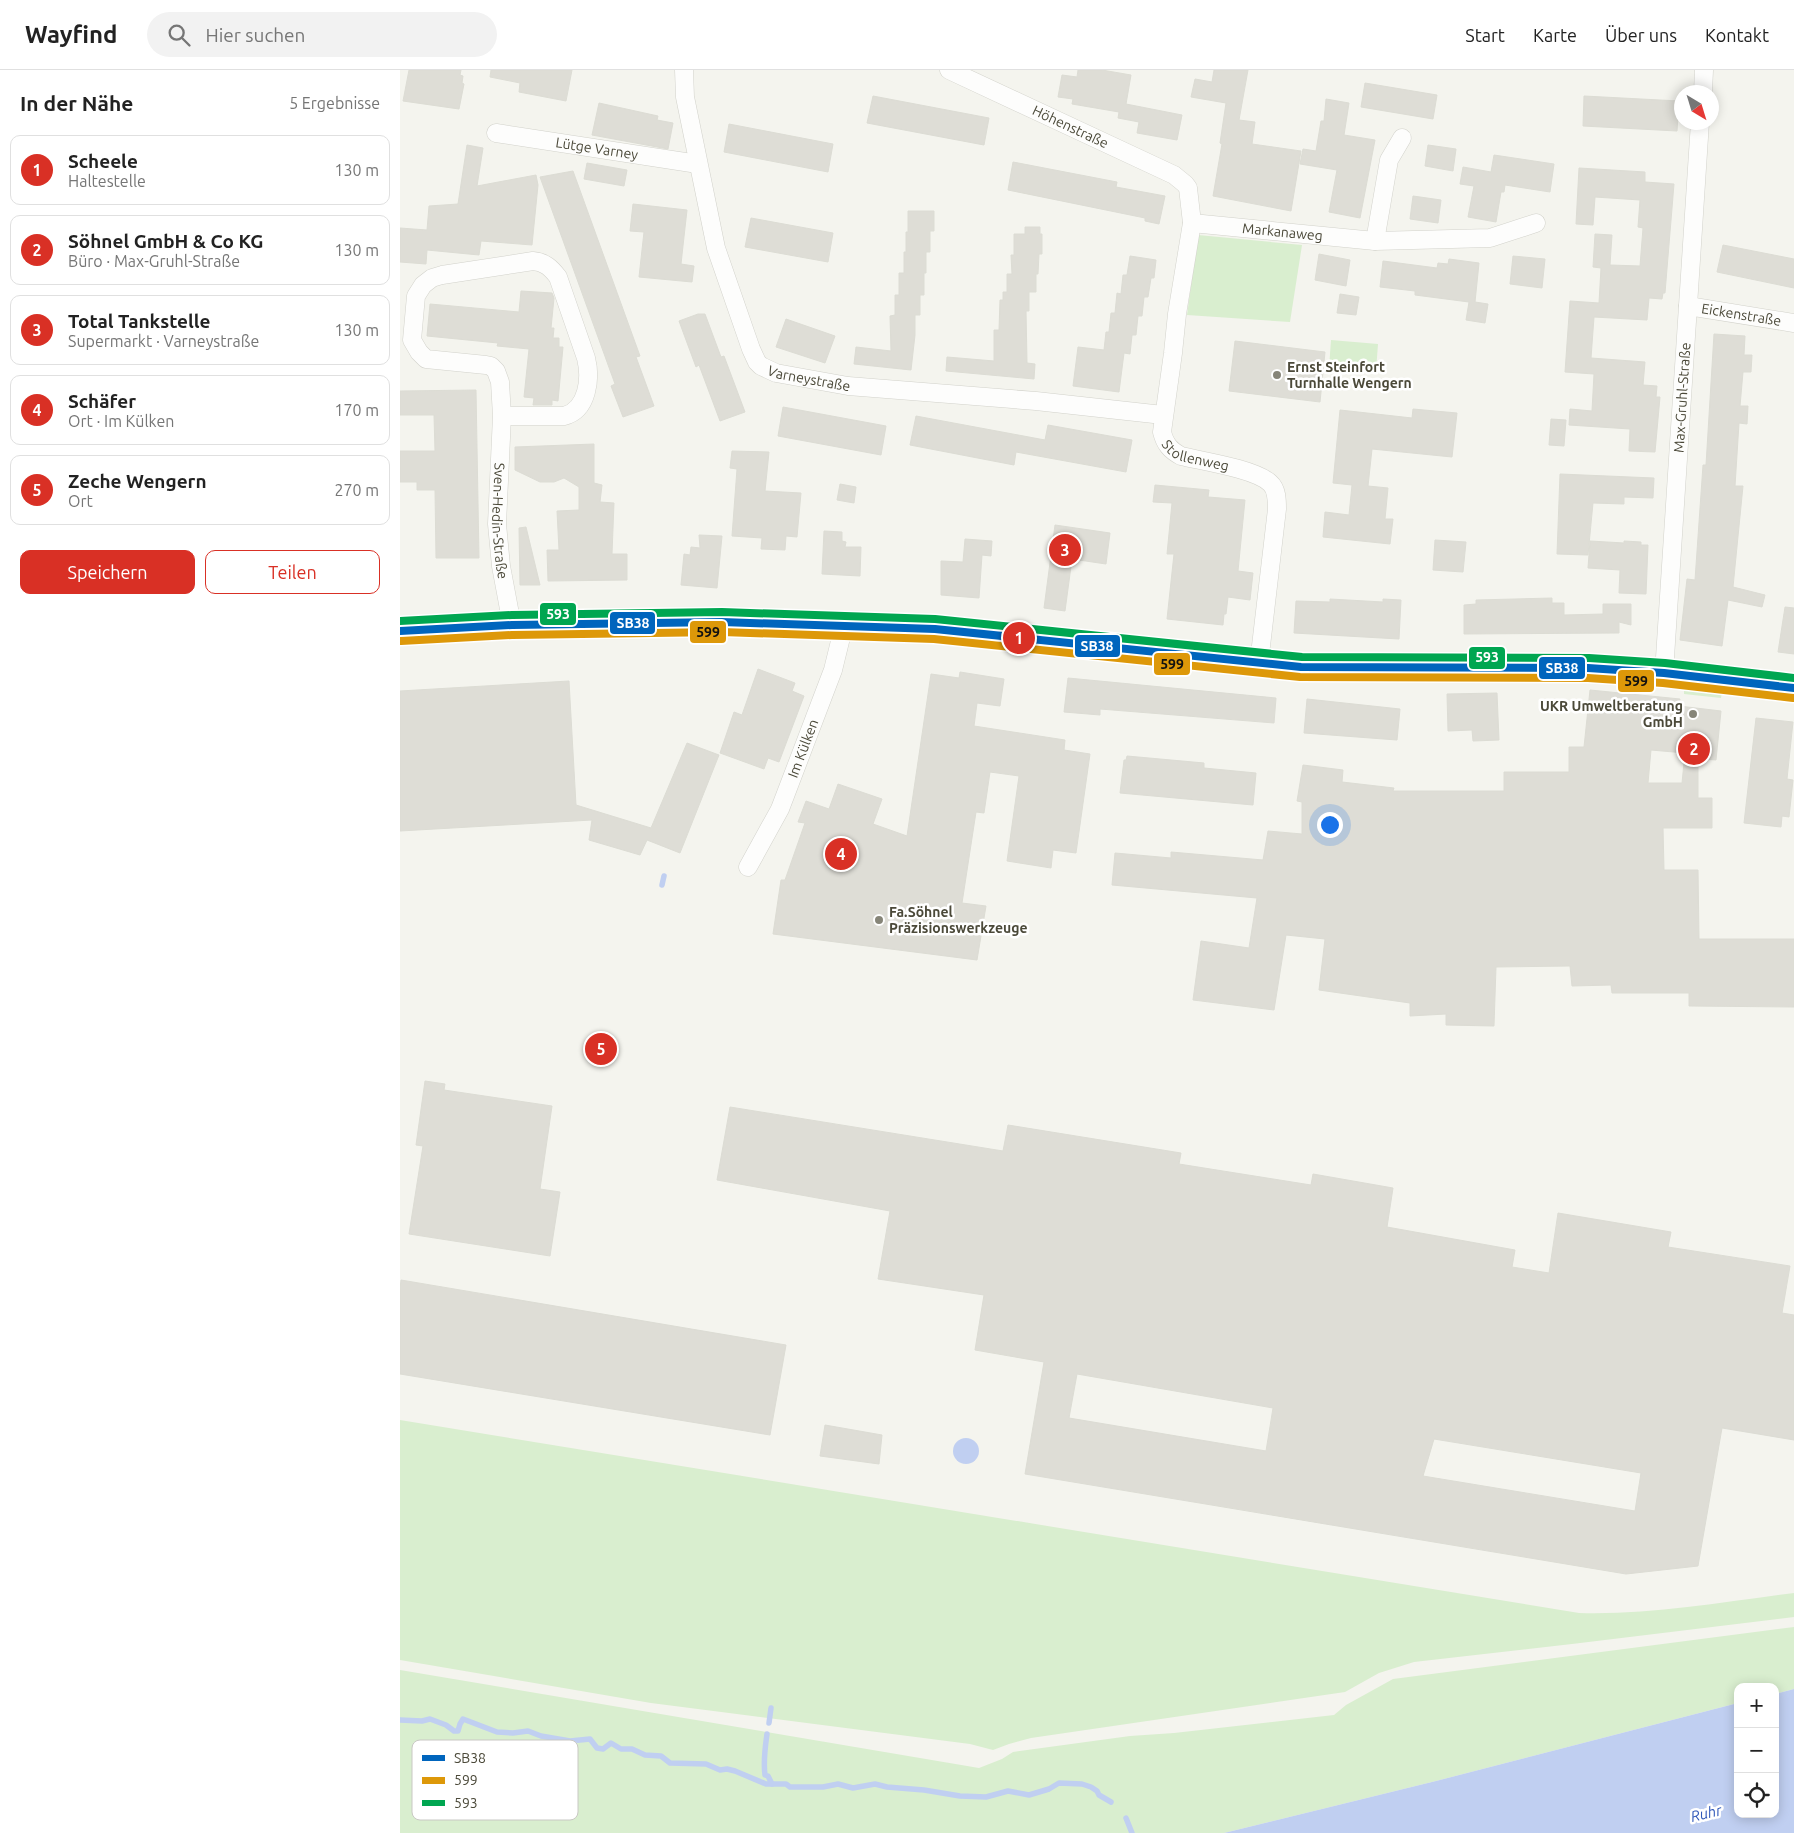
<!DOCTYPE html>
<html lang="de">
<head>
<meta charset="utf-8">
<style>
  body { margin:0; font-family:Ubuntu,sans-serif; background:#f2f2f2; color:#222 }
  .controls { position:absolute; right:15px; bottom:15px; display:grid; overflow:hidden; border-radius:10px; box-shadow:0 2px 12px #0003 }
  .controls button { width:45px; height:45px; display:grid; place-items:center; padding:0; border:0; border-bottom:1px solid #e0e0e0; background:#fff; color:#222; font:25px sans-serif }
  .compass { position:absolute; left:1274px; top:15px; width:45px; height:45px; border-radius:50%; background:#fff; box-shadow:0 2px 12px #0003; rotate:142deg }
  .you { position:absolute; left:929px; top:754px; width:18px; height:18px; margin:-12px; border:4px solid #fff; border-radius:50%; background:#1a73e8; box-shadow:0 0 0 8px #1a73e833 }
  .badge { display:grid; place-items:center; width:32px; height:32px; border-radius:50%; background:#d93025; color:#fff; font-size:16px; font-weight:700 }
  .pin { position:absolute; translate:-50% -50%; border:2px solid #fff; box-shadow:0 1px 5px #0006 }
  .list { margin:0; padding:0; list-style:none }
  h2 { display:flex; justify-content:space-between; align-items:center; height:65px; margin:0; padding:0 20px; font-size:21px }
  h2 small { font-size:16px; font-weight:400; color:#767676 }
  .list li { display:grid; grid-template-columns:32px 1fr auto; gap:15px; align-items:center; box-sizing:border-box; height:70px; margin:0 10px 10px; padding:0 10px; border:1px solid #e0e0e0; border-radius:10px }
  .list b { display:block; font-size:19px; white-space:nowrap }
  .list p { margin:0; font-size:16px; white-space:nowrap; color:#767676 }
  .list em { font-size:16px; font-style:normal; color:#767676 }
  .actions { display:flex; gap:10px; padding:15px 20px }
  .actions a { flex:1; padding:11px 0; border:1px solid #d93025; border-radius:10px; text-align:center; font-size:18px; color:#d93025 }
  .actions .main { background:#d93025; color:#fff }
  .icon { flex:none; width:28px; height:28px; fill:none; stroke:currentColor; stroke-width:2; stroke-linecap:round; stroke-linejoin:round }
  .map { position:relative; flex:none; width:1394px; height:1763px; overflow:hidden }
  header { display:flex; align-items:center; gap:30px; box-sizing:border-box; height:70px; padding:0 25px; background:#fff; border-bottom:1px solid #e0e0e0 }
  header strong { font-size:24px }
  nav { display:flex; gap:28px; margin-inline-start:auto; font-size:18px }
  .search { width:350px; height:45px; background:#f2f2f2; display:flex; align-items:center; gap:12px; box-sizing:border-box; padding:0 18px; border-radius:28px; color:#767676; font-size:19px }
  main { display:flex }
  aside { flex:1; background:#fff }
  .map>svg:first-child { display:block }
  .green { fill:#d9eecf }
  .water { fill:#c0cff1 }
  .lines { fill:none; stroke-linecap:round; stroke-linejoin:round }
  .stream { stroke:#c0cff1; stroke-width:5.5 }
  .building { fill:#deddd6; stroke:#dcdcd4; fill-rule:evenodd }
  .minor-casing { stroke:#d2d2cb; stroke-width:19 }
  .secondary-casing { stroke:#d4d4c7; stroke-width:27 }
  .minor { stroke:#fdfdfc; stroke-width:18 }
  .secondary { stroke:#f7f7f1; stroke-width:25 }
  .bus-1-casing { stroke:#fff; stroke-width:11 }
  .bus-2-casing { stroke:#fff; stroke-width:11 }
  .bus-3-casing { stroke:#fff; stroke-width:11 }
  .bus-1 { stroke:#0065bd; stroke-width:8 }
  .bus-2 { stroke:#dd9809; stroke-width:8 }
  .bus-3 { stroke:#00a651; stroke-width:8 }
  .poi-dot { fill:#868578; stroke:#fff; stroke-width:2 }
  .labels { text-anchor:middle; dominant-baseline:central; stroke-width:5; stroke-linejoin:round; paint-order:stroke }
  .street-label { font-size:14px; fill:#4b4939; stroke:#fff }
  .poi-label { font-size:14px; font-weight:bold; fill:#4b4939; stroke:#fff; text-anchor:start }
  .water-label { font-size:15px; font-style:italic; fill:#3058b9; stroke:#fff }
  .key { fill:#fff; stroke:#c9c8c4; stroke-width:1 }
  .key-label { font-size:14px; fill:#4b4939 }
  .line-badge { stroke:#fff; stroke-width:2 }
  .badge-label { font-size:14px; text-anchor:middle; font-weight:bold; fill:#fff }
  .pale-badge-label { font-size:14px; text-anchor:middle; font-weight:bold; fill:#111 }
</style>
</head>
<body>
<header>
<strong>Wayfind</strong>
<div class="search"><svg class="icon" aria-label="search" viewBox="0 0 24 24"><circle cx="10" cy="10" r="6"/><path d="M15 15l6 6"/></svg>Hier suchen</div>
<nav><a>Start</a><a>Karte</a><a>Über uns</a><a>Kontakt</a></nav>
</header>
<main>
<aside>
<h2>In der Nähe<small>5 Ergebnisse</small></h2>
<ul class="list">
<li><span class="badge">1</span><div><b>Scheele</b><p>Haltestelle</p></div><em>130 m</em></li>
<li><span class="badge">2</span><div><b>Söhnel GmbH &amp; Co KG</b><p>Büro · Max-Gruhl-Straße</p></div><em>130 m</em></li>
<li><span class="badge">3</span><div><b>Total Tankstelle</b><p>Supermarkt · Varneystraße</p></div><em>130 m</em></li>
<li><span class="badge">4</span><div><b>Schäfer</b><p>Ort · Im Külken</p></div><em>170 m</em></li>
<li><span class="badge">5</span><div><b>Zeche Wengern</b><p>Ort</p></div><em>270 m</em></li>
</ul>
<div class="actions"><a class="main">Speichern</a><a>Teilen</a></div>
</aside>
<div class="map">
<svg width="1394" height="1763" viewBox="0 0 1394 1763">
  <rect width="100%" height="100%" fill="#f4f4ee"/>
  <g class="green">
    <polygon points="798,165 902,175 890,252 787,245"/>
    <polygon points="931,270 978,274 976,301 929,298"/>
    <polygon points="1284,618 1322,622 1321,628 1284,624"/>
    <path d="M0,1350l1179,193c72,2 144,-11 215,-20v24l-222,27 -158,18 -35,11 -34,19 -314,46 -22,6 -16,6 -23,-6 -319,-41 -251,-43z"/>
    <polygon points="1394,1557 1394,1619 1375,1624 1375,1617 1338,1617 1338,1633 1036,1711 824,1763 0,1763 0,1600 579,1698 602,1689 613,1682 730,1666 774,1663 934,1645 946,1635 993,1609"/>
  </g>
  <g class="water">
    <circle cx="566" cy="1381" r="13"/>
    <polygon points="1394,1619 1394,1763 824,1763 1036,1711 1338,1633 1338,1744 1375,1744 1375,1624"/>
  </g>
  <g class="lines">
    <g class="stream">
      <polyline points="262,815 264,806"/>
      <polyline points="0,1650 22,1651 30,1649 46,1655 54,1661 58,1661 60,1654 63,1649 97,1662 113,1663 128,1661 141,1666 170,1671 190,1669 197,1678 203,1679 211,1673 221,1679 232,1679 245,1685 261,1686 270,1693 306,1694 320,1700 327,1699 335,1701 366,1714 386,1714 390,1717 423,1717 438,1714 453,1718 475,1714 487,1717 524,1720 560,1726 586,1727 608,1721 629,1725 649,1719 659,1713 682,1714 691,1717 697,1721 699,1725 711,1732"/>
      <polyline points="369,1653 371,1638"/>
      <path d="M367,1664c-2,14 -4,27 -2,41l3,1 4,8"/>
      <polyline points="726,1748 732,1763"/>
    </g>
  </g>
  <g class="building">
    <polygon points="9,0 61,0 60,5 63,6 62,13 64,14 59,39 3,31"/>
    <polygon points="91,0 172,0 166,31 119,22 120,13 90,7"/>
    <polygon points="678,0 702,0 731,5 726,34 782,45 777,70 737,63 739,52 718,48 719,42 672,34 673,29 658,27 662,5 677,7"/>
    <polygon points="814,0 848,0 839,50 855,52 852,74 901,81 891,141 813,126 822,74 820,73 826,33 791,27 795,9 812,12"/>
    <polygon points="965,13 1037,25 1033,49 961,37"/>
    <polygon points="473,26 589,48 584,75 467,53"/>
    <polygon points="1184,26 1279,31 1277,61 1183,56"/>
    <polygon points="926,29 949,33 944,65 975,70 960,148 929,142 937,100 900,94 903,79 916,81 921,51 924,51"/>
    <polygon points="199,33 258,46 257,50 273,53 268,79 192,65"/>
    <polygon points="329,54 433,74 428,102 324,82"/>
    <polygon points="67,75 83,78 77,116 136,105 138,115 132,175 81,171 79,185 27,180 26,194 0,192 0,158 27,160 29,136 58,134"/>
    <polygon points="1028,75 1056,79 1053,101 1025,96"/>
    <polygon points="1094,85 1154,94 1150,122 1105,115 1104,122 1101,122 1096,152 1068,147 1074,116 1060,114 1063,97 1091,102"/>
    <polygon points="613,92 717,112 716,117 765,126 759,154 745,151 745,148 608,120"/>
    <polygon points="187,93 227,100 224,116 184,109"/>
    <polygon points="1179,98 1245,102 1245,112 1274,114 1265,223 1263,223 1262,229 1249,228 1247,250 1194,247 1191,288 1245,292 1243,315 1257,316 1256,327 1260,327 1255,382 1229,381 1230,359 1169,355 1170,339 1192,341 1194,304 1165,302 1170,231 1199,233 1201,198 1193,197 1195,164 1212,165 1210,195 1240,196 1243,158 1238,157 1240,130 1195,127 1193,155 1176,154"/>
    <polygon points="173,101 240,286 236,287 254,336 223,347 211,316 215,314 140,107"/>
    <polygon points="1013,126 1041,130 1038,153 1010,149"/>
    <polygon points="233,134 287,140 281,194 294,196 292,212 239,207 244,162 230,161"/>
    <polygon points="508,141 534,141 534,161 530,161 530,182 526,182 526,203 524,203 524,225 520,225 520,245 515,245 515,265 511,300 454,294 456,277 491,281 490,246 495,245 495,225 499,225 499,203 504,203 504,182 506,182 506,162 508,162"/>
    <polygon points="351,148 433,163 428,192 345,177"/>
    <polygon points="625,157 640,157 640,164 642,164 642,184 639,184 638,204 636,204 636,222 629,222 629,241 626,241 627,293 635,294 634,309 546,301 547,287 594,291 594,260 599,260 600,230 603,230 603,222 607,222 607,204 612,204 611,185 614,185 614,164 625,164"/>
    <polygon points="1323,175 1394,189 1394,218 1317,202"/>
    <polygon points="919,184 950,190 946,216 915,210"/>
    <polygon points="730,186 756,190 754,208 751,208 748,227 744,227 742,246 738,246 736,265 732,265 730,284 724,283 719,322 673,316 678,277 704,280 706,262 709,262 711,243 715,243 717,223 721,224 723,205 727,205"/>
    <polygon points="1113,186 1145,189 1142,218 1110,214"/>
    <polygon points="1049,189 1079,193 1075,232 1088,234 1085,253 1066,250 1069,232 1015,225 1015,221 980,217 983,191 1037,198 1038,193 1048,194"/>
    <polygon points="121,221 152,223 154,228 151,258 154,258 153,268 159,268 159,277 163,277 158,331 152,330 152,335 133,335 134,328 124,327 129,279 97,276 98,273 27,266 30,234 119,242"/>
    <polygon points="940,224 959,227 956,245 937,243"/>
    <polygon points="298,244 305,244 321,287 324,286 345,342 320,351 299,295 296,297 279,251"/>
    <polygon points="386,249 435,266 425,293 376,277"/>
    <polygon points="1314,264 1345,266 1344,285 1352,285 1351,302 1343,302 1340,336 1348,336 1347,354 1339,353 1335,416 1343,416 1333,517 1365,525 1362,537 1328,530 1322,576 1280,570 1287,509 1295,510 1303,395 1306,395"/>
    <polygon points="835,271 925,282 920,332 829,321"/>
    <polygon points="76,320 79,488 36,488 35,420 17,420 17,412 0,412 0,381 35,381 34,345 0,345 0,321"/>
    <polygon points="383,337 486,356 481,385 378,366"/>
    <polygon points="1013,339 1057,343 1052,387 972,379 968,416 988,418 985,449 993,449 990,474 923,467 925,442 949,445 952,415 933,413 940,340 1012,348"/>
    <polygon points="516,346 645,370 648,355 732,370 726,402 616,382 614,395 510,375"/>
    <polygon points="1151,349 1166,350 1164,376 1149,375"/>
    <polygon points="194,374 194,413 202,415 200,432 214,433 212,484 227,484 227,510 148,511 147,480 159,480 157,441 179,440 179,417 164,408 154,412 140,412 115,400 115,377"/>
    <polygon points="332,381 369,382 365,421 401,423 397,467 386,466 385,480 361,479 362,468 332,466 337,399 330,398"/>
    <polygon points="1160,404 1254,408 1253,428 1224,427 1224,434 1193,433 1188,485 1157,484"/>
    <polygon points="440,414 456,417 454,433 437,430"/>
    <polygon points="755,415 809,420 808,427 845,430 838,501 853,503 850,530 828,527 826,544 824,544 823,555 767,549 774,484 767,484 772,433 753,432"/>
    <polygon points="655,455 710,463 706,494 672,489 665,541 644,538"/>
    <polygon points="126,457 140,515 120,515 119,458"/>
    <polygon points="424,461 442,462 442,471 446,472 445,477 461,477 460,506 422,504"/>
    <polygon points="299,465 322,466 317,518 281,515 284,484 290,485 291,477 300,478"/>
    <polygon points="565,469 592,471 591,486 582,485 579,528 541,525 541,491 563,492"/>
    <polygon points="1035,470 1066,472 1063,502 1033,500"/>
    <polygon points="1190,471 1224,473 1224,471 1241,472 1241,475 1248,475 1246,524 1219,523 1220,500 1188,498"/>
    <polygon points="1152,528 1152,533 1164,533 1164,545 1203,544 1203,534 1231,534 1231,555 1219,552 1219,563 1064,564 1064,535 1076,534 1076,530"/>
    <polygon points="930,529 983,532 983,529 1001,530 999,569 894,563 896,531 930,532"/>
    <polygon points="1385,537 1394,538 1394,584 1378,582"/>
    <polygon points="358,599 395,613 392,621 404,626 379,692 368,688 364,699 320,683 334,642 342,645"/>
    <polygon points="560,602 604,609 600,636 577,633 574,656 665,670 664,680 690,684 676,783 653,780 651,798 607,791 619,706 590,702 584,743 576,742 562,833 586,836 577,890 373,864 381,810 385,810 405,753 398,752 406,731 429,739 438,714 482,729 473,754 507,766 531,604 559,608"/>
    <polygon points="668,608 876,628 874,653 700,639 700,645 664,642"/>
    <polygon points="169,611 176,735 251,758 287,673 319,685 280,783 247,770 240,785 189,770 192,750 0,761 0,621"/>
    <path d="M1190,620l90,9 -1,7 42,5 -5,49 -14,-1 -1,6 -3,-1v34h14v30h-49l1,42h34l1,69h95v68l-105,-1v-13h-77l-1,-8 -39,1 -2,-20 -74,1 -2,59 -48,-1v-11l-36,2v-13l-91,-13 6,-51 -39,-4 -12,75 -81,-10 8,-59 48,7 8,-50 -145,-13 3,-32 56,5v-6l92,8 5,-29 34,3v-32l-5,-1 6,-36 40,5 -1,12 52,6 -1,3h111v-19h65v-25h15zM1251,680l34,3 -3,30h-34z"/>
    <polygon points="1097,623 1099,670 1073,671 1072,660 1048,661 1047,624"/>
    <polygon points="907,629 1000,639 997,670 904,663"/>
    <polygon points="1356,648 1393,652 1387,709 1393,710 1389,747 1382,746 1381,757 1344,753"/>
    <polygon points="727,686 804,693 804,698 856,703 853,735 720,723 724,690 726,690"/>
    <polygon points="25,1011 45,1014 44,1020 152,1036 140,1119 160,1122 150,1186 9,1164 23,1076 16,1075"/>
    <path d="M330,1037l273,44 5,-26 173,28 -2,11 132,21 2,-11 80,14 -6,39 128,23 -3,17 37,6 9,-60 113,19 -3,15 122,19 -8,47 12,2v125l-72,-12 -24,138 -72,8 -601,-100 19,-112 -69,-12 9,-55 -106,-16 12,-68 -173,-31zM677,1304l196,34 -7,43 -197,-33zM1034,1369l207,34 -6,38 -212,-35z"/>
    <polygon points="1,1210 386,1275 370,1365 0,1304 0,1219"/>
    <polygon points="425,1355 482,1365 479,1394 420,1386"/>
  </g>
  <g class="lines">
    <defs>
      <g id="minor">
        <path id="s1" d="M284,0l1,27 31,151 35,101 6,13 4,4 15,7 72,13 188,15 127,14"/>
        <path id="s2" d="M549,0l225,105 11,9 3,4 4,35 -15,91 -4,39 -11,79c3,12 8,18 19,24 21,5 74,13 89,27 7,6 7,17 7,26l-18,154"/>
        <polyline points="1303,22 1304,0"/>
        <path id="s3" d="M96,63l202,31"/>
        <path id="s4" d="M792,153l183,18 115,-3 46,-15"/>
        <polyline points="975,171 989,90 1002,68"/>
        <path id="s5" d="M1288,236l106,17"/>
        <path id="s6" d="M102,346h62c24,-6 27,-38 22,-58l-28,-81c-7,-9 -13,-15 -25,-16l-91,14 -10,3 -9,7 -7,11 -4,44 7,12 7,7 60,6 5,1 5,5 4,11 2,34 -5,108 4,42 11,59"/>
        <path id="s7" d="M1264,603l36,-551"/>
        <path id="s8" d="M348,797l32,-58 53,-139 11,-45"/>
      </g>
      <polyline id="secondary" points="0,561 112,555 322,552 535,559 901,597 943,598 1188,598 1264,603 1394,618"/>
    </defs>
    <use href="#minor" class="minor-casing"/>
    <use href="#secondary" class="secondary-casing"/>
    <use href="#minor" class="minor"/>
    <use href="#secondary" class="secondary"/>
    <defs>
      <polyline id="bus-1" points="0,561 112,555 322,552 535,559 901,597 1188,598 1264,603 1394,618"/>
      <polyline id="bus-2" points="1,571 112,565 322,562 534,569 900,607 1188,608 1263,613 1393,628"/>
      <polyline id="bus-3" points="0,551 112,545 322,542 535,549 902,587 1189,588 1265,593 1394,608"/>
    </defs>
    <use href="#bus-1" class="bus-1-casing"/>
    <use href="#bus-2" class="bus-2-casing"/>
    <use href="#bus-3" class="bus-3-casing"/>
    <use href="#bus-1" class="bus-1"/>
    <use href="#bus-2" class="bus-2"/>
    <use href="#bus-3" class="bus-3"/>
  </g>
  <g class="poi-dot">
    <circle cx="877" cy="305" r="5"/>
    <circle cx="1293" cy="644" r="5"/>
    <circle cx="479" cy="850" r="5"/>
  </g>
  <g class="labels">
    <g class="street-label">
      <text stroke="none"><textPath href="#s2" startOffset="134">Höhenstraße</textPath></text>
      <text stroke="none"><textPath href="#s3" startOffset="102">Lütge Varney</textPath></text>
      <text stroke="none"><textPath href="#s4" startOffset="91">Markanaweg</textPath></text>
      <text stroke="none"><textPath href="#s5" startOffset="54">Eickenstraße</textPath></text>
      <text stroke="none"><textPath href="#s1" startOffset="358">Varneystraße</textPath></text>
      <text stroke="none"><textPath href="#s7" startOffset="276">Max-Gruhl-Straße</textPath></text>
      <text stroke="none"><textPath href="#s2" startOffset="559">Stollenweg</textPath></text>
      <text stroke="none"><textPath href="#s6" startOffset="665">Sven-Hedin-Straße</textPath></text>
      <text stroke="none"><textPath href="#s8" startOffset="131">Im Külken</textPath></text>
    </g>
    <g class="poi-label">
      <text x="887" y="297">Ernst Steinfort<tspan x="887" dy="16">Turnhalle Wengern</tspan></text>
      <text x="1283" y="636" text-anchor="end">UKR Umweltberatung<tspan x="1283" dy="16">GmbH</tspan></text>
      <text x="489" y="842">Fa.Söhnel<tspan x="489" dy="16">Präzisionswerkzeuge</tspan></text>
    </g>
    <g class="water-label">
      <text transform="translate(1306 1743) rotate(-13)">Ruhr</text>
    </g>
  </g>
  <rect x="12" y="1670" width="166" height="80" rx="8" class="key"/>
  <rect x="22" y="1685" width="23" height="6" fill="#0065bd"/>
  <rect x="22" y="1707" width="23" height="7" fill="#dd9809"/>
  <rect x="22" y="1730" width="23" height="6" fill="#00a651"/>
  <g class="key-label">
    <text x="54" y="1693">SB38</text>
    <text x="54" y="1715">599</text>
    <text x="54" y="1738">593</text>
  </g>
  <g class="line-badge">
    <rect x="139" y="532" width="38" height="24" rx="5" fill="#00a651"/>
    <rect x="209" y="541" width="47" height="24" rx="5" fill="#0065bd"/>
    <rect x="289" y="550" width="38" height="24" rx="5" fill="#dd9809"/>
    <rect x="674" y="564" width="47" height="24" rx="5" fill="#0065bd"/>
    <rect x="1068" y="576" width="38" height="24" rx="5" fill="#00a651"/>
    <rect x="753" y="582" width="38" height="24" rx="5" fill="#dd9809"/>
    <rect x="1138" y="586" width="48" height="24" rx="5" fill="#0065bd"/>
    <rect x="1217" y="599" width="38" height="24" rx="5" fill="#dd9809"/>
  </g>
  <g class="badge-label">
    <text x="158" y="549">593</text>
    <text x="233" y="558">SB38</text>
    <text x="697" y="581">SB38</text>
    <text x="1087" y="592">593</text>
    <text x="1162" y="603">SB38</text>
  </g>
  <g class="pale-badge-label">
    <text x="308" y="567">599</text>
    <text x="772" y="599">599</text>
    <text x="1236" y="616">599</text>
  </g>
</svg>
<div class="controls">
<button>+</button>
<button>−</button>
<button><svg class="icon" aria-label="locate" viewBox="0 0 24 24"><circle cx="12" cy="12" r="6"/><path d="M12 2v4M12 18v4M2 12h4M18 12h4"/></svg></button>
</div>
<svg class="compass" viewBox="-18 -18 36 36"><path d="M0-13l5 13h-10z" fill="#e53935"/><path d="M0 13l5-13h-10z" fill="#767676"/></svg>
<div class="you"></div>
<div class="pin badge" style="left:619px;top:568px">1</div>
<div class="pin badge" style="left:1294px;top:679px">2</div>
<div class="pin badge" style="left:665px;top:480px">3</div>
<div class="pin badge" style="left:441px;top:784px">4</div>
<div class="pin badge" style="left:201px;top:979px">5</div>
</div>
</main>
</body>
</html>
